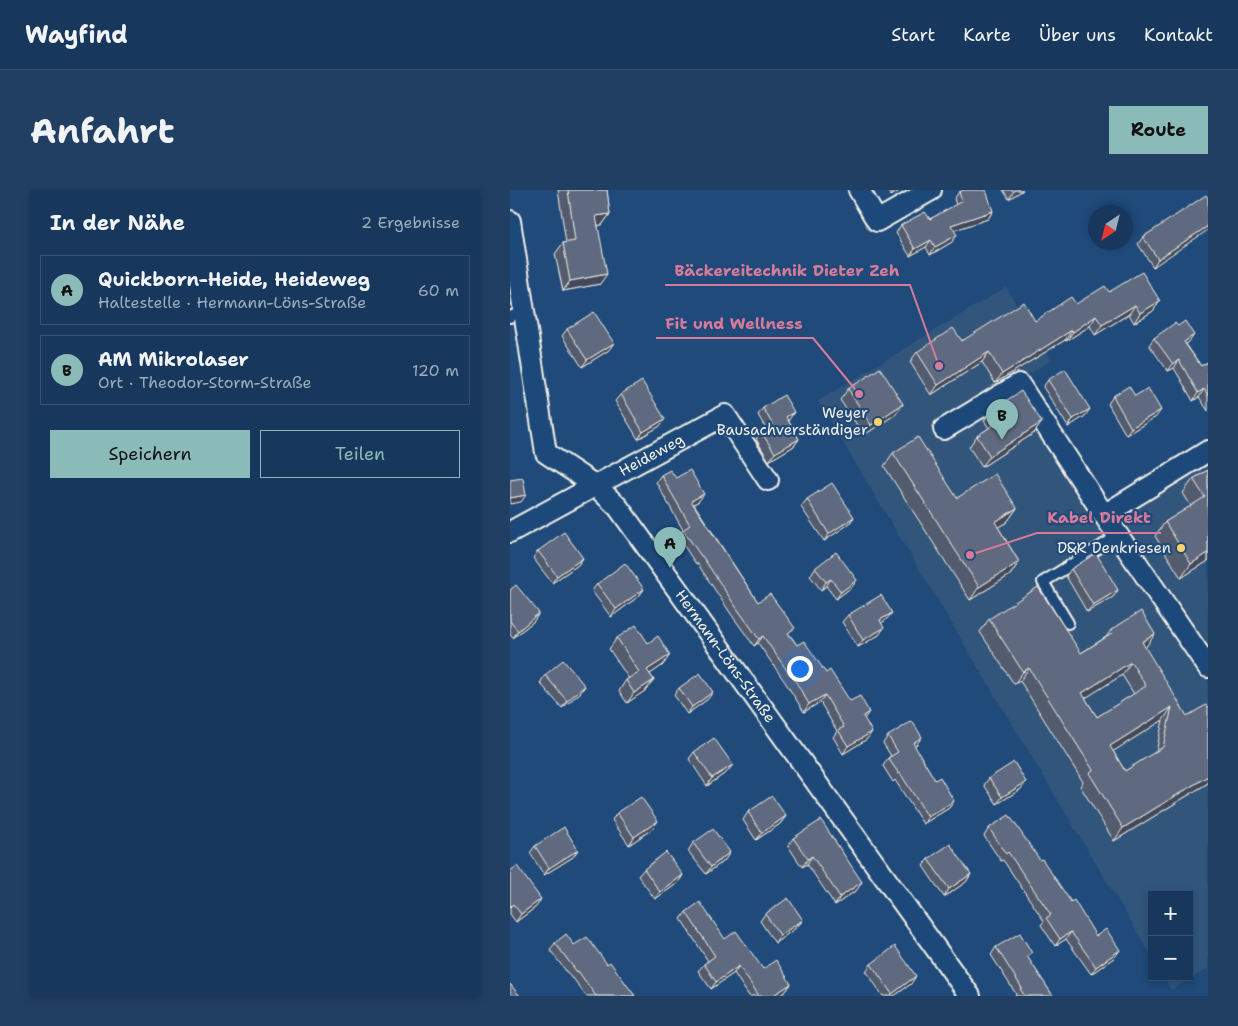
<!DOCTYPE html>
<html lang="de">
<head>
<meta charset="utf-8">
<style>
  body { margin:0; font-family:"Shantell Sans",sans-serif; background:#203f62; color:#f1f3f6 }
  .controls { position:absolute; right:15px; bottom:15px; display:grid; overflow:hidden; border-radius:0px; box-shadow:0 2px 8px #0003 }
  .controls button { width:45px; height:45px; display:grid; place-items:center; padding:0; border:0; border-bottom:1px solid #365272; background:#17385c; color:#f1f3f6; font:25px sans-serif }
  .compass { position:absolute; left:578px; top:15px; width:45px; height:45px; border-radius:50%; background:#17385c; box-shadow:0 2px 8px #0003; rotate:215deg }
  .you { position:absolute; left:289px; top:478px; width:18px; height:18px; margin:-12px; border:4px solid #fff; border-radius:50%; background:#1a73e8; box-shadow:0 0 0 8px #1a73e833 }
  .badge { display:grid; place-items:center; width:32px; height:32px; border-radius:50%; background:#8bbbb9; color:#111; font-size:16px; font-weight:700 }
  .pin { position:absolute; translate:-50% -41px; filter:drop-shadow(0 1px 2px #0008) }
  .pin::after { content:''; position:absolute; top:26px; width:18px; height:15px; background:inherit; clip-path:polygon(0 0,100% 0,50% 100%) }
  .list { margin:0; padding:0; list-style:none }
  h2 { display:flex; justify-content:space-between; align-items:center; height:65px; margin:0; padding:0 20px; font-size:21px }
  h2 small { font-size:16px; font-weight:400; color:#9eacbb }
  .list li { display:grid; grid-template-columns:32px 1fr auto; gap:15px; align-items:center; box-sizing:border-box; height:70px; margin:0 10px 10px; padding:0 10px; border:1px solid #365272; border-radius:0px }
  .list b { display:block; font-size:19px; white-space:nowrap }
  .list p { margin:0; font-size:16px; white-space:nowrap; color:#9eacbb }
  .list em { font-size:16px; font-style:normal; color:#9eacbb }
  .actions { display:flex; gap:10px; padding:15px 20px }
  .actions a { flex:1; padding:11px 0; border:1px solid #8bbbb9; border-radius:0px; text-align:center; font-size:18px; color:#8bbbb9 }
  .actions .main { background:#8bbbb9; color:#111 }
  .map { position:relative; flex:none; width:698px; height:806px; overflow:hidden; border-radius:0px }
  header { display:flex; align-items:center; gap:30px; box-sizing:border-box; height:70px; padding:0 25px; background:#17385c; border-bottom:1px solid #365272 }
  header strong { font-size:24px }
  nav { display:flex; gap:28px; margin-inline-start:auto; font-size:18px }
  .intro { display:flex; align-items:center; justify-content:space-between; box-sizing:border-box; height:120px; padding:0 30px }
  h1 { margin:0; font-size:35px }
  .button { padding:12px 22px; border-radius:0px; background:#8bbbb9; color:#111; font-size:18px; font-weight:700 }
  main { display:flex; gap:30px; padding:0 30px }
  aside { flex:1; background:#17385c; border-radius:0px; box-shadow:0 2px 8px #0003 }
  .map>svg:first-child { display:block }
  .built { fill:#32547c }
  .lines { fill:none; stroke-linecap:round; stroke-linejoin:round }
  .lane-casing { stroke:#f4f1e8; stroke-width:14 }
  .street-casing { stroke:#f4f1e8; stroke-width:24 }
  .lane { stroke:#1f4a7a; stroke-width:10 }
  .street { stroke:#1f4a7a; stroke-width:20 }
  .wall { fill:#525b6e; stroke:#f4f1e8; fill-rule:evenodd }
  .shaded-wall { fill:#424a5a; stroke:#f4f1e8 }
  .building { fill:#5f6a80; stroke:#f4f1e8; fill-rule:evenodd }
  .poi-dot { fill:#ffd166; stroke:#1f4a7a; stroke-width:2 }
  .labels { text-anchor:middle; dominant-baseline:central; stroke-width:4.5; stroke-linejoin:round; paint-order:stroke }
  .poi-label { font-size:15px; fill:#f4f1e8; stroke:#1f4a7a; text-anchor:end }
  .street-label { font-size:15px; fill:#f4f1e8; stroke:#1f4a7a }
  .leader { fill:none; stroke:#d87a9a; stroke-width:2 }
  .callout-dot { fill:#d87a9a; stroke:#1f4a7a; stroke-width:2 }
  .callout-label { font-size:16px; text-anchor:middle; font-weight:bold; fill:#d87a9a; stroke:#1f4a7a; stroke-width:4.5; stroke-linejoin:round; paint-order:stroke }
</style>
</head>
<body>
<header>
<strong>Wayfind</strong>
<nav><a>Start</a><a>Karte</a><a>Über uns</a><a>Kontakt</a></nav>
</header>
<div class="intro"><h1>Anfahrt</h1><a class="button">Route</a></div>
<main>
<aside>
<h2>In der Nähe<small>2 Ergebnisse</small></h2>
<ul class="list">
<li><span class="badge">A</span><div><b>Quickborn-Heide, Heideweg</b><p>Haltestelle · Hermann-Löns-Straße</p></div><em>60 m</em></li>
<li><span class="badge">B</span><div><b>AM Mikrolaser</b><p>Ort · Theodor-Storm-Straße</p></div><em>120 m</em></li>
</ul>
<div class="actions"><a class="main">Speichern</a><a>Teilen</a></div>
</aside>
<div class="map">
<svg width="698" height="806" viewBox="0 0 698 806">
  <rect width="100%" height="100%" fill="#1f4a7a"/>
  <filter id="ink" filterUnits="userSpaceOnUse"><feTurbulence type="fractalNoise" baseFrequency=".02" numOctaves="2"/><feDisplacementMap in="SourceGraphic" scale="10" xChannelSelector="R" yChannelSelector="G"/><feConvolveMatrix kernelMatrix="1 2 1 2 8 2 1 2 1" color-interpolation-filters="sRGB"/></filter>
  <g filter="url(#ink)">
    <polygon class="built" points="496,97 541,170 512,189 601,330 698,271 698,779 661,800 654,787 679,787 679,705 642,705 642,767 308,211"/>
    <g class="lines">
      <defs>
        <g id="lane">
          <polyline points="0,127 14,121"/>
          <polyline points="558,433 533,392 608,346"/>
        </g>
        <g id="street">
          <polyline points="349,0 367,31 421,0"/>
          <path id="s1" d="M0,31l36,232 50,33 22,21 352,489"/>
          <polyline points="434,239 509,194 594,325 698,477"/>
          <polyline points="594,325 698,261"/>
          <path id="s2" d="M0,342l215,-117 43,65"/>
        </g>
      </defs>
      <use href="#lane" class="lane-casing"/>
      <use href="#street" class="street-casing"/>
      <use href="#lane" class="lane"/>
      <use href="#street" class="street"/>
    </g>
    <g class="wall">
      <polygon points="48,0 97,0 100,24 92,35 88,35 90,94 53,101 45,64 53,53 56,53"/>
      <polygon points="377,0 391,0 381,6"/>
      <polygon points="493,0 513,0 499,9"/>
      <polygon points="449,2 483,21 478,29 444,40 442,52 420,65 416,57 400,66 386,43 391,35 420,29 446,15 444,9"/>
      <polygon points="698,8 643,77 628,54 633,47"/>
      <polygon points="599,102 650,111 643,121 624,133 619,124 585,145 580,136 556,151 555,150 485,193 472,172 421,205 400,172 407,162 525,131"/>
      <polygon points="57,139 99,160 72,177 52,146"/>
      <polygon points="644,148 679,152 676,154 691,176 698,172 698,221 689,207 683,211 664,178 658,181 639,155"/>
      <polygon points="538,190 575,226 558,237 533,197"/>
      <polygon points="338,199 393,214 386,224 354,245 330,210"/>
      <polygon points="111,204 150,236 128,249 105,211"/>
      <polygon points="603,206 646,227 616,245 598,214"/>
      <polygon points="253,218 279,230 278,230 289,249 284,256 259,271 246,249 251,242 256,239 248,225"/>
      <polygon points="482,220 532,232 524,243 472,277 459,257 467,246 479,238 474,231"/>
      <polygon points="383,263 447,308 507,318 497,332 488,337 509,372 500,385 460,410 374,276"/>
      <polygon points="698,280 698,371 671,388 645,346 655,332 681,316 673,303 683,289"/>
      <polygon points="151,285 189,311 184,314 248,412 280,445 287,455 316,483 354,528 357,549 333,564 323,547 327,541 310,512 294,522 275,492 248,453 244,456 221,424 187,373 186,374 168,347 173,340 146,292"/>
      <polygon points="297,309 344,327 339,334 314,351 291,317"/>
      <polygon points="28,361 73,368 68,375 42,393 23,368"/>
      <polygon points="305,378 342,397 326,409 316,396 311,400 300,386"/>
      <polygon points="561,379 608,400 603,407 577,422 556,386"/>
      <polygon points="87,394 134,399 129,406 101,427 82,401"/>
      <polygon points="0,400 24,431 3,448 0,445"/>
      <polygon points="338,425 376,430 371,433 369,445 348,457 332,432"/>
      <path d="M479,429l92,34 25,-16 5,-7 44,4 -10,13 63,136 -94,58 -34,-55 3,-4 -63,-101 -6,3 -34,-52zM612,485l12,19 -37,23 -12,-19zM653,530l-7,32 -31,19 -12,-20z"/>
      <polygon points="107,448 153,475 140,484 144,490 136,500 117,513 109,501 116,490 119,489 99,459"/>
      <polygon points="35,485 75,496 70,503 52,518 30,493"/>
      <polygon points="169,498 198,509 177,524 164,505"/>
      <polygon points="378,546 407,554 404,556 425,590 444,611 439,618 413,634 385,590 383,592 373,576 378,568 381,566 373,553"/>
      <polygon points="184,562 217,582 197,596 179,569"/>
      <polygon points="479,588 511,599 487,614 474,595"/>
      <polygon points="238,622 276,626 270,634 246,650 233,630"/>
      <polygon points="107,623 142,639 119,655 102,630"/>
      <polygon points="479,638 530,670 586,746 605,767 581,784 556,749 545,756 531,735 534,731 493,670 491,671 474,646"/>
      <polygon points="283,648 347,700 325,715 297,674 292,677 278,656"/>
      <polygon points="183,653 215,670 196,684 178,661"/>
      <polygon points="25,656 63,667 34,685 20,663"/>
      <polygon points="418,669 461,684 456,692 434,707 413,676"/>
      <polygon points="134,679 173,685 168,693 145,709 128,686"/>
      <polygon points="0,681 26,717 6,732 0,724"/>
      <polygon points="176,722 215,749 253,779 281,794 276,801 269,806 239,806 224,783 201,799 188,781 194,774 198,771 171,729"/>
      <polygon points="255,724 293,730 287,737 265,753 250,731"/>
      <polygon points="45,753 64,755 97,774 125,806 76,806 63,788 62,789 40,760"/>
      <polygon points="486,757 518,768 543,806 505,806 506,804 481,765"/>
      <polygon points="361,774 401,794 384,806 373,806 356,781"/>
    </g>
    <g class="shaded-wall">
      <polygon points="385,0 391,0 381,6"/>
      <polygon points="506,0 513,0 499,9 504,1"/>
      <polygon points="483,21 478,29 436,43 441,35"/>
      <polygon points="100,24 92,35 79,36 86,26"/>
      <polygon points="698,36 698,40 643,77 648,69"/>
      <polygon points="447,45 442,52 420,65 425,57"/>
      <polygon points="421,50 416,57 400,66 405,59"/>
      <polygon points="97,84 90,94 53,101 60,91"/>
      <polygon points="650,111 643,121 624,133 630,123"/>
      <polygon points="625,115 619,124 585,145 592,135"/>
      <polygon points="586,126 580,136 556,151 563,142"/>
      <polygon points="562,140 555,150 485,193 492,184"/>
      <polygon points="684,145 679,152 669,159 674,152"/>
      <polygon points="104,153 99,160 72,177 77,170"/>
      <polygon points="479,162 472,172 421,205 428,195"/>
      <polygon points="669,170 664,178 658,181 663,174"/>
      <polygon points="694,199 689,207 683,211 688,203"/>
      <polygon points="393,214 386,224 354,245 361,235"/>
      <polygon points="580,219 575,226 558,237 563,229"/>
      <polygon points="651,220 646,227 616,245 621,238"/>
      <polygon points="284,222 279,230 271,234 276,227"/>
      <polygon points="155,229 150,236 128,249 133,242"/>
      <polygon points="532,232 524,243 472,277 480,266"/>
      <polygon points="289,249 284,256 259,271 265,263"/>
      <polygon points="194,304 189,311 176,318 181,311"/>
      <polygon points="16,305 11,312 0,314 0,308"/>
      <polygon points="507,318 497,332 475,345 485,332"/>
      <polygon points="344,327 339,334 314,351 319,344"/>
      <polygon points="698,363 698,371 671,388 681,374"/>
      <polygon points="73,368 68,375 42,393 47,386"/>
      <polygon points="509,372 500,385 460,410 469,397"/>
      <polygon points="321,389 316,396 311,400 316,392"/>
      <polygon points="347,390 342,397 326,409 331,402"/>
      <polygon points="134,399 129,406 101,427 106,419"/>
      <polygon points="608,400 603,407 577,422 583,415"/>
      <polygon points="29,423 24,431 3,448 8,441"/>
      <polygon points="382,423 376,430 364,438 370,430"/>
      <polygon points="374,438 369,445 348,457 353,450"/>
      <polygon points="645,444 636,457 623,465 632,452"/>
      <polygon points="253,446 248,453 244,456 249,449"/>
      <polygon points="160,465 153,475 130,491 137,480"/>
      <polygon points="621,472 612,485 563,516 572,503"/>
      <polygon points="519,478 510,491 504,494 513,482"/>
      <polygon points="144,490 136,500 117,513 124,503"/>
      <polygon points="75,496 70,503 52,518 57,511"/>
      <polygon points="203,502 198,509 177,524 182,517"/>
      <polygon points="315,505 310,512 294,522 299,514"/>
      <polygon points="662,517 653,530 591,569 600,556"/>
      <polygon points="359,522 354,529 353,526"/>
      <polygon points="362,542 357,549 333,564 338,556"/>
      <polygon points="412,547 407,554 397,561 403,553"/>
      <polygon points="223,575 217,582 197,596 202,588"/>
      <polygon points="698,586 698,593 604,651 613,638"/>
      <polygon points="516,592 511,599 487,614 492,607"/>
      <polygon points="444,611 439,618 413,634 418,627"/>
      <polygon points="276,626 270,634 246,650 252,643"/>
      <polygon points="148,631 142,639 119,655 124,647"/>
      <polygon points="68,660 63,667 34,685 39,678"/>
      <polygon points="220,662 215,670 196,684 201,677"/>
      <polygon points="302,666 297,674 292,677 298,669"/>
      <polygon points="461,684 456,692 434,707 439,699"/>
      <polygon points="173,685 168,693 145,709 150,702"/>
      <polygon points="352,692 347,700 325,715 330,707"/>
      <polygon points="31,709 26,717 6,732 11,724"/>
      <polygon points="293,730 287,737 265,753 270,745"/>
      <polygon points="561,742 556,749 545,756 550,749"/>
      <polygon points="610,760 605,767 581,784 586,777"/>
      <polygon points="229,776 224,783 201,799 206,792"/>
      <polygon points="406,786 401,794 384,806 380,806 382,804"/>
      <polygon points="281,794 276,801 269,806 262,806"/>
    </g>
    <g class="building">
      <polygon points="58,0 97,0 100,24 86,26 97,84 60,91 53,53 65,51"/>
      <polygon points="454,0 476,0 483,21 441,35 447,45 425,57 421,50 405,59 391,35 415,22 420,29 452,11 449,2"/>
      <polygon points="696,5 698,8 698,36 648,69 633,47"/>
      <polygon points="632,82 650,111 630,123 625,115 592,135 586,126 563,142 562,140 492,184 479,162 428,195 407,162 443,138 452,151 514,112 525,131 561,107 566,114 595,96 599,102"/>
      <polygon points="84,122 104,153 77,170 57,139"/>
      <polygon points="675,131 684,145 674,152 691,176 698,172 698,206 694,199 688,203 669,170 663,174 644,148 665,133 668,136"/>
      <polygon points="370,178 393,214 361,235 338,199"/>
      <polygon points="555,179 580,219 563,229 538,190"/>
      <polygon points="132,191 155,229 133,242 111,204"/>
      <polygon points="619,196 625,206 638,198 651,220 621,238 603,206"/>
      <polygon points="511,201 532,232 480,266 467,246 489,231 482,220"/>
      <polygon points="274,205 284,222 276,227 289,249 265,263 251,242 263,235 253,218"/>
      <polygon points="408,247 447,308 485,284 507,318 485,332 509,372 469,397 383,263"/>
      <polygon points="160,280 166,288 180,280 194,304 181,311 248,412 260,404 285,438 278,443 287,455 294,451 316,483 320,480 340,511 350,506 359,522 353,526 362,542 338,556 328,540 334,537 315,505 299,514 281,484 280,485 253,446 249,449 226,417 192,366 191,366 173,340 180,335 151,285"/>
      <polygon points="698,280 698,363 681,374 655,332 695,307 683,289"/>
      <polygon points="13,288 16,305 0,308 0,290"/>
      <polygon points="322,293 344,327 319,344 297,309"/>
      <polygon points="54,342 73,368 47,386 28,361"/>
      <polygon points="326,362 347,390 331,402 321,389 316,392 305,378"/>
      <polygon points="586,363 608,400 583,415 561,379"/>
      <polygon points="115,373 134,399 106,419 87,394"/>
      <polygon points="6,395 29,423 8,441 0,431 0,400"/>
      <path d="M528,397l43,66 32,-20 -2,-3 30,-19 14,23 -13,8 45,74 19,-11 2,2v69l-85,52 -34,-55 4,-3 -64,-102 -6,4 -34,-53zM621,472l15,24 -49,31 -15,-24zM662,517l-9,40 -38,24 -15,-25z"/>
      <polygon points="371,405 382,423 370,430 374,438 353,450 338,425"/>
      <polygon points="126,435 138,453 148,446 160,465 137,480 144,490 124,503 116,490 129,482 107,448"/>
      <polygon points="53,470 75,496 57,511 35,485"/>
      <polygon points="190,483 203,502 182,517 169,498"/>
      <polygon points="402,531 412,547 403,553 425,590 430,587 444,611 418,627 390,583 389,584 378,568 388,562 378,546"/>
      <polygon points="204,548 223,575 202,588 184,562"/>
      <polygon points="504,572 516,592 492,607 479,588"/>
      <polygon points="262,606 276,626 252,643 238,622"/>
      <polygon points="131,607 148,631 124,647 107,623"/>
      <polygon points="499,625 530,670 532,669 561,712 564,710 586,746 596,739 610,760 586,777 561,742 550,749 536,728 541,725 498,662 496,664 479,638"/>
      <polygon points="311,630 352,692 330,707 302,666 298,669 283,648"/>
      <polygon points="54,637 68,660 39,678 25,656"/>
      <polygon points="203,639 220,662 201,677 183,653"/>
      <polygon points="440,654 461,684 439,699 418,669"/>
      <polygon points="156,662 173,685 150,702 134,679"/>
      <polygon points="7,676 31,709 11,724 3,714 0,717 0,681"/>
      <polygon points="278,708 293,730 270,745 255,724"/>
      <polygon points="190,712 215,749 226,741 253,779 266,770 281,794 262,806 249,806 229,776 206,792 194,774 205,766 176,722"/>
      <polygon points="510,743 522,763 517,766 543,806 515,806 510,799 512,798 486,757"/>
      <polygon points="56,744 64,755 77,747 97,774 100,772 125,806 86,806 68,781 67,782 45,753"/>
      <polygon points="385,756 406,786 382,804 361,774"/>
      <polygon points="0,794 10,806 0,806"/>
    </g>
  </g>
  <g class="poi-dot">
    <circle cx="368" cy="232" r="5"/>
    <circle cx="671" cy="358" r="5"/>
  </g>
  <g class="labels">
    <g class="poi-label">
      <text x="358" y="223">Weyer<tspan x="358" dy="17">Bausachverständiger</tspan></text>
      <text x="661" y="358">D&amp;R Denkriesen</text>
    </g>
    <g class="street-label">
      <text stroke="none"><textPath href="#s2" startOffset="161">Heideweg</textPath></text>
      <text stroke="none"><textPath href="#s1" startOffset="509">Hermann-Löns-Straße</textPath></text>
    </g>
  </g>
  <path class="leader" d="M429 176L400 95H155M349 204L303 148H146M460 365L527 343H651"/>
  <g class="callout-dot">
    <circle cx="429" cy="176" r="5"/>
    <circle cx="349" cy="204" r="5"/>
    <circle cx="460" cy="365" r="5"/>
  </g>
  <g class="callout-label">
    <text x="277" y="86">Bäckereitechnik Dieter Zeh</text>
    <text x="224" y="139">Fit und Wellness</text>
    <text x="589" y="333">Kabel Direkt</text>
  </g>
</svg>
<div class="controls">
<button>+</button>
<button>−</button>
</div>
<svg class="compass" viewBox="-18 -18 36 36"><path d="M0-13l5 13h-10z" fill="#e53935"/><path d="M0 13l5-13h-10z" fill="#9eacbb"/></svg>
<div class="you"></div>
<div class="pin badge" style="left:160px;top:378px">A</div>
<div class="pin badge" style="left:492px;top:250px">B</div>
</div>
</main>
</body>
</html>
